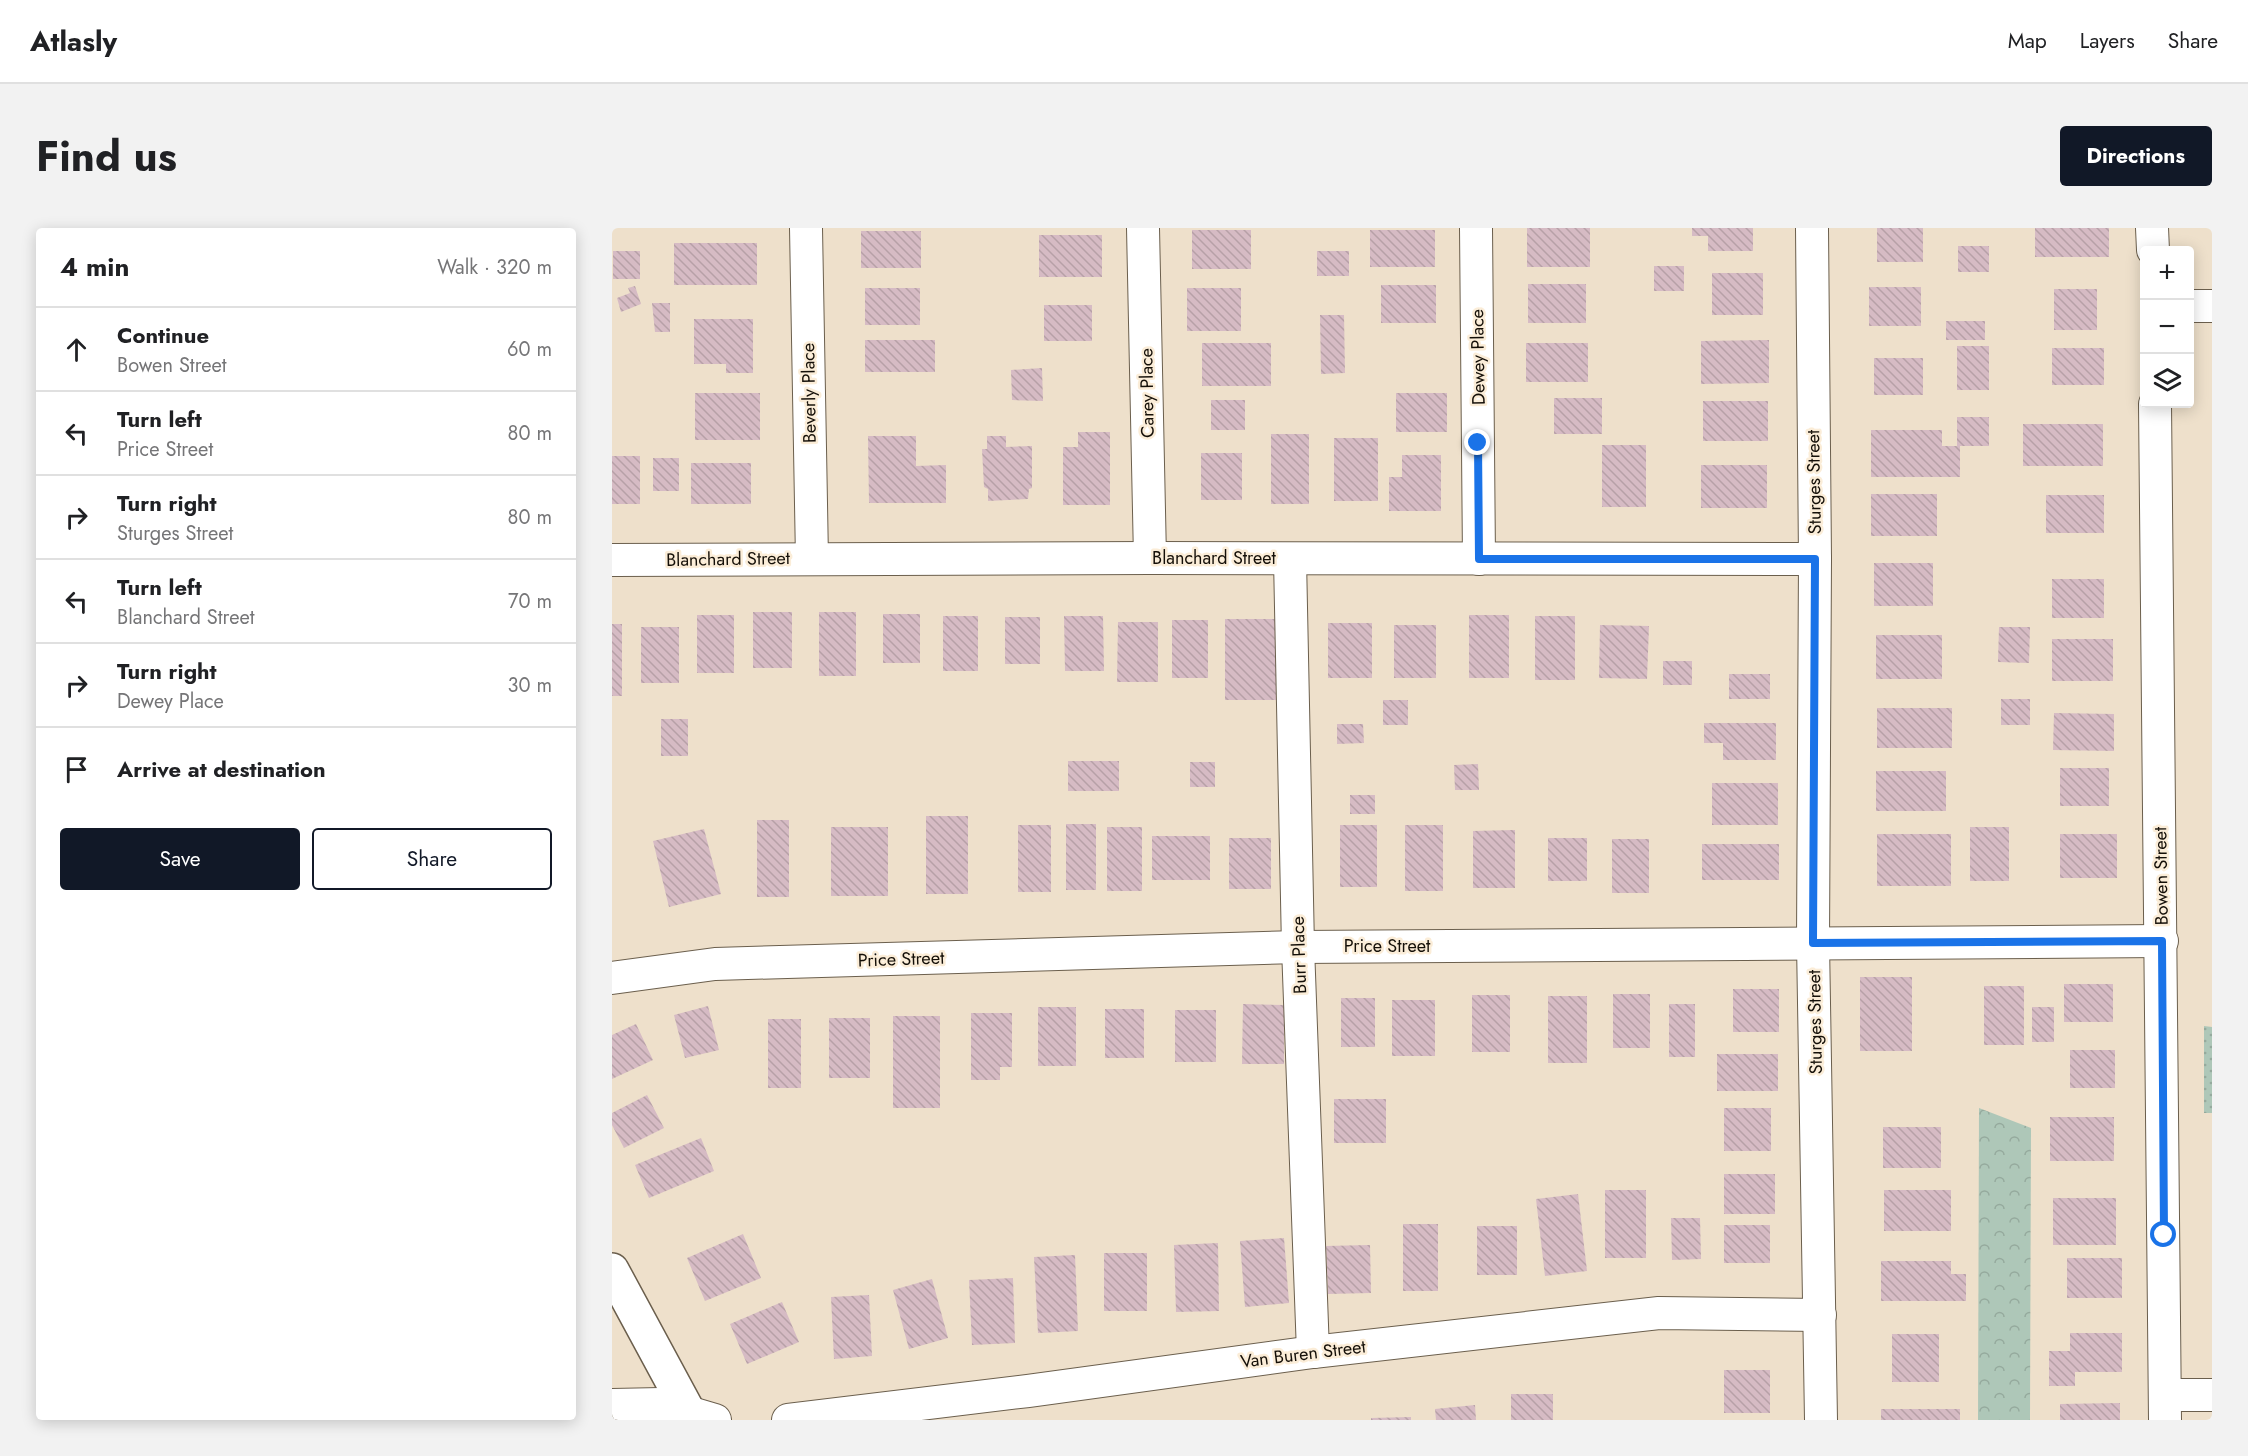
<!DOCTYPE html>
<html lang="en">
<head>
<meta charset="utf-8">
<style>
  body { margin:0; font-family:Jost,sans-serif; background:#f2f2f2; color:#202124 }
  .controls { position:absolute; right:18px; top:18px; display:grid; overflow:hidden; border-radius:6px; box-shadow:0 3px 15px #0003 }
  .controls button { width:54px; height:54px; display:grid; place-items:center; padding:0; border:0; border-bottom:2px solid #e0e0e0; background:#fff; color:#202124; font:30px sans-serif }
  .stop { position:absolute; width:18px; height:18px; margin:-14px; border:4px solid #1a73e8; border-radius:50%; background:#fff }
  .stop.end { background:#1a73e8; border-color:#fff; box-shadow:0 2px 6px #0008 }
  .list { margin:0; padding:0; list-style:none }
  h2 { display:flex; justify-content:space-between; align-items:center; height:78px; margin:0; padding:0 24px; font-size:26px }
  h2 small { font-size:20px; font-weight:400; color:#757577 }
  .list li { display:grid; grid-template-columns:39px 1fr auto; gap:18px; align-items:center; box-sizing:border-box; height:84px; padding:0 24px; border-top:2px solid #e0e0e0 }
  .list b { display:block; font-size:22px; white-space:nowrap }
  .list p { margin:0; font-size:20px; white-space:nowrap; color:#757577 }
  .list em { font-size:20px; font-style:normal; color:#757577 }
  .actions { display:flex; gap:12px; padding:18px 24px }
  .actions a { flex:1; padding:14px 0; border:2px solid #111827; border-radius:6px; text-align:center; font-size:21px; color:#111827 }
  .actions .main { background:#111827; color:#fff }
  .icon { flex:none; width:33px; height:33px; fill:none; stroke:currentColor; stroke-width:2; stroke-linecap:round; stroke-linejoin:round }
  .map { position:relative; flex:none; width:1600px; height:1192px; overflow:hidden; border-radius:6px }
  header { display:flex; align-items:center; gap:36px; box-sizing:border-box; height:84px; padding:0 30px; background:#fff; border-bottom:2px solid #e0e0e0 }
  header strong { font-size:28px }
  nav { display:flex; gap:33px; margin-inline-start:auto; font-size:21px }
  .intro { display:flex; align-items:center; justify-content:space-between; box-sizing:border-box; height:144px; padding:0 36px }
  h1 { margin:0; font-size:42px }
  .button { padding:15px 27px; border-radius:6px; background:#111827; color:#fff; font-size:21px; font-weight:700 }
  main { display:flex; gap:36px; padding:0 36px }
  aside { flex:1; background:#fff; border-radius:6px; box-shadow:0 3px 15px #0003 }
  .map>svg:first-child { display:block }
  .grass { fill:url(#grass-dots) }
  .forest { fill:url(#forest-crowns) }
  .building { fill:url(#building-back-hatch) }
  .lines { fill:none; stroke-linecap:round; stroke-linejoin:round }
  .street-casing { stroke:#6b5f4d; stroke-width:34 }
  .secondary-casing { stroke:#6b5f4d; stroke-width:36 }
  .street { stroke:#fff; stroke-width:32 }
  .secondary { stroke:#fff; stroke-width:33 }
  .route { stroke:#1a73e8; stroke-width:8 }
  .labels { text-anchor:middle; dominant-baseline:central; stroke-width:5; stroke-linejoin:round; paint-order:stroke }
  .street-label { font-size:18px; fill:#140f08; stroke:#fbedd8 }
</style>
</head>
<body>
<header>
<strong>Atlasly</strong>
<nav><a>Map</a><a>Layers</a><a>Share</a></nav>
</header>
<div class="intro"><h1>Find us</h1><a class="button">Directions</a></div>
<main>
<aside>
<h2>4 min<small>Walk · 320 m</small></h2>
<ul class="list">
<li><svg class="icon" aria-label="ahead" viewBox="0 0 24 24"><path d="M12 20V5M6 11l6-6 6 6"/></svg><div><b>Continue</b><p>Bowen Street</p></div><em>60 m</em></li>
<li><svg class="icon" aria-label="left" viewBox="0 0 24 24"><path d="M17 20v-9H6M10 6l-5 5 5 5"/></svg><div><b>Turn left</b><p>Price Street</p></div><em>80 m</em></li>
<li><svg class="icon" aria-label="right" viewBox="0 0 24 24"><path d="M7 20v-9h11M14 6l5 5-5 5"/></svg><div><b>Turn right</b><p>Sturges Street</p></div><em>80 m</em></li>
<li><svg class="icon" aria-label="left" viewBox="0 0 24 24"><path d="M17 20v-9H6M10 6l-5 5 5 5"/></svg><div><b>Turn left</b><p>Blanchard Street</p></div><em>70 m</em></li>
<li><svg class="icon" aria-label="right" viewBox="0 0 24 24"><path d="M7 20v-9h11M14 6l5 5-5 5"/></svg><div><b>Turn right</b><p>Dewey Place</p></div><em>30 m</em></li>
<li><svg class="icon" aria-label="arrive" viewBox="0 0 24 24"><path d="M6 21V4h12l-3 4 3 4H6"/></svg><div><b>Arrive at destination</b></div></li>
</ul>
<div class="actions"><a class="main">Save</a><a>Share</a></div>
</aside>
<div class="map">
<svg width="1600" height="1192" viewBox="0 0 1600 1192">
  <defs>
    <pattern id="grass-dots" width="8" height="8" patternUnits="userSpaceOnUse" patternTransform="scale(1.5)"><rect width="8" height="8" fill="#aec7b8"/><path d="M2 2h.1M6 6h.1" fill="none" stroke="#95aa9d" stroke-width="1.8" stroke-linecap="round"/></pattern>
    <pattern id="forest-crowns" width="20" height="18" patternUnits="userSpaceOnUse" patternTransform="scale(1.5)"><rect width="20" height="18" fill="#aec7b8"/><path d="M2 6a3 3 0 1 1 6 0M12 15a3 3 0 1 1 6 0" fill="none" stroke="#95aa9d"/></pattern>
    <pattern id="building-back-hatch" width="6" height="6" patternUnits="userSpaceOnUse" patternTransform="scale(1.5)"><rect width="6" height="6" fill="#d6bbc4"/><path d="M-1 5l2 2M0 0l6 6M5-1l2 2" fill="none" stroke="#b7a0a7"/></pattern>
  </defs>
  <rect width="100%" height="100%" fill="#eee0cb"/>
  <polygon class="grass" points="1592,798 1600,799 1600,885 1592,885"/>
  <polygon class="forest" points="1367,880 1419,900 1418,1192 1366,1192"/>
  <g class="building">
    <rect x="915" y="0" width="63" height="39"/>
    <polygon points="1080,0 1141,0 1141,23 1096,23 1096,8 1080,8"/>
    <rect x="1265" y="0" width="46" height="34"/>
    <rect x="1423" y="0" width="74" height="29"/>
    <rect x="580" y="2" width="59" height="39"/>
    <rect x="758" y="2" width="65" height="37"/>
    <rect x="249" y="3" width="60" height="37"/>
    <rect x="427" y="7" width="63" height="42"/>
    <rect x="62" y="15" width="83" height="42"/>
    <rect x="1346" y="18" width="31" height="26"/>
    <rect x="1" y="23" width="27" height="28"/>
    <rect x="705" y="23" width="32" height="25"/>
    <rect x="1042" y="38" width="30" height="25"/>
    <rect x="1100" y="45" width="51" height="42"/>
    <rect x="916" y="56" width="58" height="39"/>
    <rect x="769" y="57" width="55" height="38"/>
    <polygon points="23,58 29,76 9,84 5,70 18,65 16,60"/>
    <rect x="1257" y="59" width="52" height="39"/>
    <rect x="253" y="60" width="55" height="37"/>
    <rect x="575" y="60" width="54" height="43"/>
    <rect x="1442" y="61" width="43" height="41"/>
    <polygon points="40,75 58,75 58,104 43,104"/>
    <rect x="432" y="77" width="48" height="36"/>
    <polygon points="708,87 732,87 733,145 709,146"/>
    <polygon points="82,91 141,91 141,145 114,145 114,136 82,136"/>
    <rect x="1334" y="93" width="39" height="19"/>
    <rect x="253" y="112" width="70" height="32"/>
    <polygon points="1157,112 1157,155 1089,156 1089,113"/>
    <rect x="590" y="115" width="69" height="43"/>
    <rect x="914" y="115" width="62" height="39"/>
    <rect x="1345" y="118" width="32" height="44"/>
    <rect x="1440" y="120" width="52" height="37"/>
    <rect x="1262" y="130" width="49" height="37"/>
    <polygon points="430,140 431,173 400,172 399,142"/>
    <rect x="83" y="165" width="65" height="47"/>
    <rect x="784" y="165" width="51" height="39"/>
    <rect x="942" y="170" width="48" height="36"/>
    <rect x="599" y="172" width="34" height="30"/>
    <rect x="1091" y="173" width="65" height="40"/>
    <polygon points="1345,189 1377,189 1377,218 1348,218 1348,249 1259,249 1259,202 1330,202 1330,218 1345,218"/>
    <rect x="1411" y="196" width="80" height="42"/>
    <polygon points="466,204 498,204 498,277 451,277 451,219 466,219"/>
    <rect x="659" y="206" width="38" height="70"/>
    <polygon points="256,208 304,208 304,238 334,237 334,275 257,275"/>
    <polygon points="375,208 394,208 394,219 420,218 420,260 417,261 416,271 376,273 376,261 372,259 370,221 375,221"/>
    <rect x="722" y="210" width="44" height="63"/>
    <rect x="990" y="217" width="44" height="62"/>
    <rect x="589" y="225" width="41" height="47"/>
    <polygon points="790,227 829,227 829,283 777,283 777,249 790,249"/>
    <rect x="0" y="228" width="28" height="48"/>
    <rect x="41" y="230" width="26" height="33"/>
    <rect x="79" y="235" width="60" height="41"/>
    <rect x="1089" y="237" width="66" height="43"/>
    <rect x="1259" y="266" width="66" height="42"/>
    <rect x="1434" y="267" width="58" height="38"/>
    <rect x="1262" y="335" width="59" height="43"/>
    <rect x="1440" y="351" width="52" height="39"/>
    <rect x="141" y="384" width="39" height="56"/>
    <rect x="207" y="384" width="37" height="64"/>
    <rect x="271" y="386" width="37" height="49"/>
    <rect x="85" y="387" width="37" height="58"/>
    <rect x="857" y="387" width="40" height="63"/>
    <rect x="331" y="388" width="35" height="55"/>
    <polygon points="452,388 491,388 492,443 453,443"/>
    <rect x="923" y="388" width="40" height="64"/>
    <rect x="393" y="389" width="35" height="47"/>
    <rect x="613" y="391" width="56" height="81"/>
    <rect x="560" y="392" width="36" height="58"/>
    <polygon points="506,394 546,394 546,454 505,454"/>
    <rect x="716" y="395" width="44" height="55"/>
    <rect x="0" y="396" width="10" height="72"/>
    <rect x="782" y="397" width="42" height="53"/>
    <polygon points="988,397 1037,398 1035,451 987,450"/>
    <rect x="29" y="399" width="38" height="56"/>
    <polygon points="1387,399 1418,399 1417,435 1386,434"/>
    <rect x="1264" y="407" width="66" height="44"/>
    <rect x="1440" y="411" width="61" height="42"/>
    <rect x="1051" y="433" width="29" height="24"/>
    <rect x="1117" y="446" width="41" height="25"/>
    <rect x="1389" y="471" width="29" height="26"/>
    <rect x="771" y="472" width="25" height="25"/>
    <rect x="1265" y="480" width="75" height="40"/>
    <polygon points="1442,485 1502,486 1502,523 1441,522"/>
    <rect x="49" y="491" width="27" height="37"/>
    <polygon points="1092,495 1164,495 1164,532 1111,532 1111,515 1092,515"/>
    <polygon points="725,496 751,496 752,515 725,516"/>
    <rect x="456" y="533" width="51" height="30"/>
    <rect x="578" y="534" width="25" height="25"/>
    <polygon points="866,536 867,562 843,562 842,537"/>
    <rect x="1448" y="540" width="49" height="38"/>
    <rect x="1264" y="543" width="70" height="40"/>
    <rect x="1100" y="555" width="66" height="42"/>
    <rect x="738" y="567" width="25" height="19"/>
    <rect x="314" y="588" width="42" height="78"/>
    <rect x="145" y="592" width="32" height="77"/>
    <rect x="454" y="596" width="30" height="66"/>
    <rect x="406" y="597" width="33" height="67"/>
    <rect x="728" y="597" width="37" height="62"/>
    <rect x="793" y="597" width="38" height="66"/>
    <rect x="219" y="599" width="57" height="69"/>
    <rect x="495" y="599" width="35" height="64"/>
    <rect x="1358" y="599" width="39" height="54"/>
    <polygon points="92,601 109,666 57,679 41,613"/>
    <polygon points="903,602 903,660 861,660 861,603"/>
    <rect x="1265" y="606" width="74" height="52"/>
    <rect x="1448" y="606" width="57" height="44"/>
    <rect x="540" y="608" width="58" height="44"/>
    <rect x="617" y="610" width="42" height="51"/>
    <rect x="936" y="610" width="39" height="43"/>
    <rect x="1000" y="611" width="37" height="54"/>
    <rect x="1090" y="616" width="77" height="36"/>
    <rect x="1248" y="749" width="52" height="74"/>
    <rect x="1452" y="756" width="49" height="38"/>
    <rect x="1372" y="758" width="40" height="59"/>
    <rect x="1121" y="761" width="46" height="43"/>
    <rect x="1001" y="766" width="37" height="54"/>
    <rect x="860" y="767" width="38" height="57"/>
    <rect x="936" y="768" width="39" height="67"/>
    <rect x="729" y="770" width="34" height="49"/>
    <rect x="780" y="772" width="43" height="56"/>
    <polygon points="631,776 672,777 672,836 630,836"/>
    <rect x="1057" y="776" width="26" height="53"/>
    <polygon points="96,778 107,822 73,830 62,787"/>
    <rect x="426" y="779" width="38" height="59"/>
    <rect x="1420" y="779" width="22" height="35"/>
    <rect x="493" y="781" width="39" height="49"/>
    <rect x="563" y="782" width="41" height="52"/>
    <polygon points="359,785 400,785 400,839 388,839 388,852 359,852"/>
    <rect x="281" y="788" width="47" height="92"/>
    <rect x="217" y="790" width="41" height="60"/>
    <rect x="156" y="791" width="33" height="69"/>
    <polygon points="24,796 41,832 0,851 0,807"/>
    <rect x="1458" y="822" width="45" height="38"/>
    <rect x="1105" y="826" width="61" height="37"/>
    <polygon points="35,867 52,900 12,920 0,897 0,885"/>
    <rect x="722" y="871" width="52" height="44"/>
    <rect x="1112" y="880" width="47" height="43"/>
    <rect x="1438" y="889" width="64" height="44"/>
    <rect x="1271" y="899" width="58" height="41"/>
    <polygon points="89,910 102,943 37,970 23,937"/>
    <rect x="1112" y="946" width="51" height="40"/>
    <rect x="993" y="962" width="41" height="68"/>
    <rect x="1272" y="962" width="67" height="41"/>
    <polygon points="966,966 975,1043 933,1048 924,971"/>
    <rect x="1441" y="970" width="63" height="47"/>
    <polygon points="1059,990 1088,990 1089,1031 1060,1032"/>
    <rect x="791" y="996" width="35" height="67"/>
    <rect x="1112" y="997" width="46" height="38"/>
    <rect x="865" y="998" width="40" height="49"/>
    <polygon points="131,1006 149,1050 93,1073 75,1030"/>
    <polygon points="672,1010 677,1075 633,1079 628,1013"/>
    <polygon points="606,1015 607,1083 564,1084 562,1017"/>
    <polygon points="758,1017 759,1065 716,1066 714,1018"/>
    <rect x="492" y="1025" width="43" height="58"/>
    <polygon points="463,1027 466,1103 426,1105 422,1029"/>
    <rect x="1455" y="1030" width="55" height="40"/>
    <polygon points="1269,1033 1339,1033 1339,1046 1354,1046 1354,1073 1269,1073"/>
    <polygon points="401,1050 403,1115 360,1117 357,1052"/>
    <polygon points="320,1051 336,1110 297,1121 281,1062"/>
    <polygon points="257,1067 260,1128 222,1131 219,1069"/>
    <polygon points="170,1074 187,1114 135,1136 118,1096"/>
    <polygon points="1458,1105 1510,1105 1510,1144 1463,1144 1463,1158 1437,1158 1437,1123 1458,1123"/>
    <rect x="1280" y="1106" width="47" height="48"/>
    <rect x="1112" y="1142" width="46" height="43"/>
    <rect x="899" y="1166" width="42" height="26"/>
    <polygon points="1508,1175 1508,1192 1448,1192 1448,1176"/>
    <polygon points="863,1177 864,1192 824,1192 823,1181"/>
    <rect x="1269" y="1181" width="79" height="11"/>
    <polygon points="799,1189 799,1192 759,1192 759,1190"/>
  </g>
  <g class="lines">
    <defs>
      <g id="street">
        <polyline points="194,0 200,331"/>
        <polyline points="531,0 538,330"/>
        <polyline points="864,0 867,331"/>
        <polyline points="1200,0 1203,331 1201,715 1209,1192"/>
        <polyline points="1540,0 1541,22"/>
        <polyline points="1578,78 1600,78"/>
        <polyline points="1543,176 1553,1192"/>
        <polyline points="678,331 686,719 701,1124"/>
        <polyline points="0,332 538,330 1203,331"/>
        <polyline points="0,750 103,736 686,719 1550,713"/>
        <polyline points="1553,1167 1600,1167"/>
        <polyline points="0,1177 49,1176 103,1192"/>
        <polyline points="176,1192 416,1163 701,1124 1047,1085 1208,1087"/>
      </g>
      <polyline id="secondary" points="0,1042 81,1192"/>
    </defs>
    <use href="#street" class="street-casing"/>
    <use href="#secondary" class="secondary-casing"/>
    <use href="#street" class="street"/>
    <use href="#secondary" class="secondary"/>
  </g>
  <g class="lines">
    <polyline class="route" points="866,215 867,331 1203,331 1201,715 1550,713 1552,1007"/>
  </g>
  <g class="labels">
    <g class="street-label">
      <text transform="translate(866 129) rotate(-91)">Dewey Place</text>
      <text transform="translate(197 165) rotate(-91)">Beverly Place</text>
      <text transform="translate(535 165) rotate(-91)">Carey Place</text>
      <text transform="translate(1202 254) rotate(-91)">Sturges Street</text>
      <text x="602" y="330">Blanchard Street</text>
      <text transform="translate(116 331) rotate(-1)">Blanchard Street</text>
      <text transform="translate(1549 648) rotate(-91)">Bowen Street</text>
      <text x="775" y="718">Price Street</text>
      <text transform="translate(687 727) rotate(-92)">Burr Place</text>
      <text transform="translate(289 731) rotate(-2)">Price Street</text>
      <text transform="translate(1203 794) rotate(-91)">Sturges Street</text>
      <text transform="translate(691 1126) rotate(-7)">Van Buren Street</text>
    </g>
  </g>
</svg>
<div class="controls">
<button>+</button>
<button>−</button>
<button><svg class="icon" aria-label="layers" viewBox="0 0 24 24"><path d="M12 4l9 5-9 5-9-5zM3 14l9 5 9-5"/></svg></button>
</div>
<div class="stop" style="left:1552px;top:1007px"></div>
<div class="stop end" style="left:866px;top:215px"></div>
</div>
</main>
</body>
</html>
